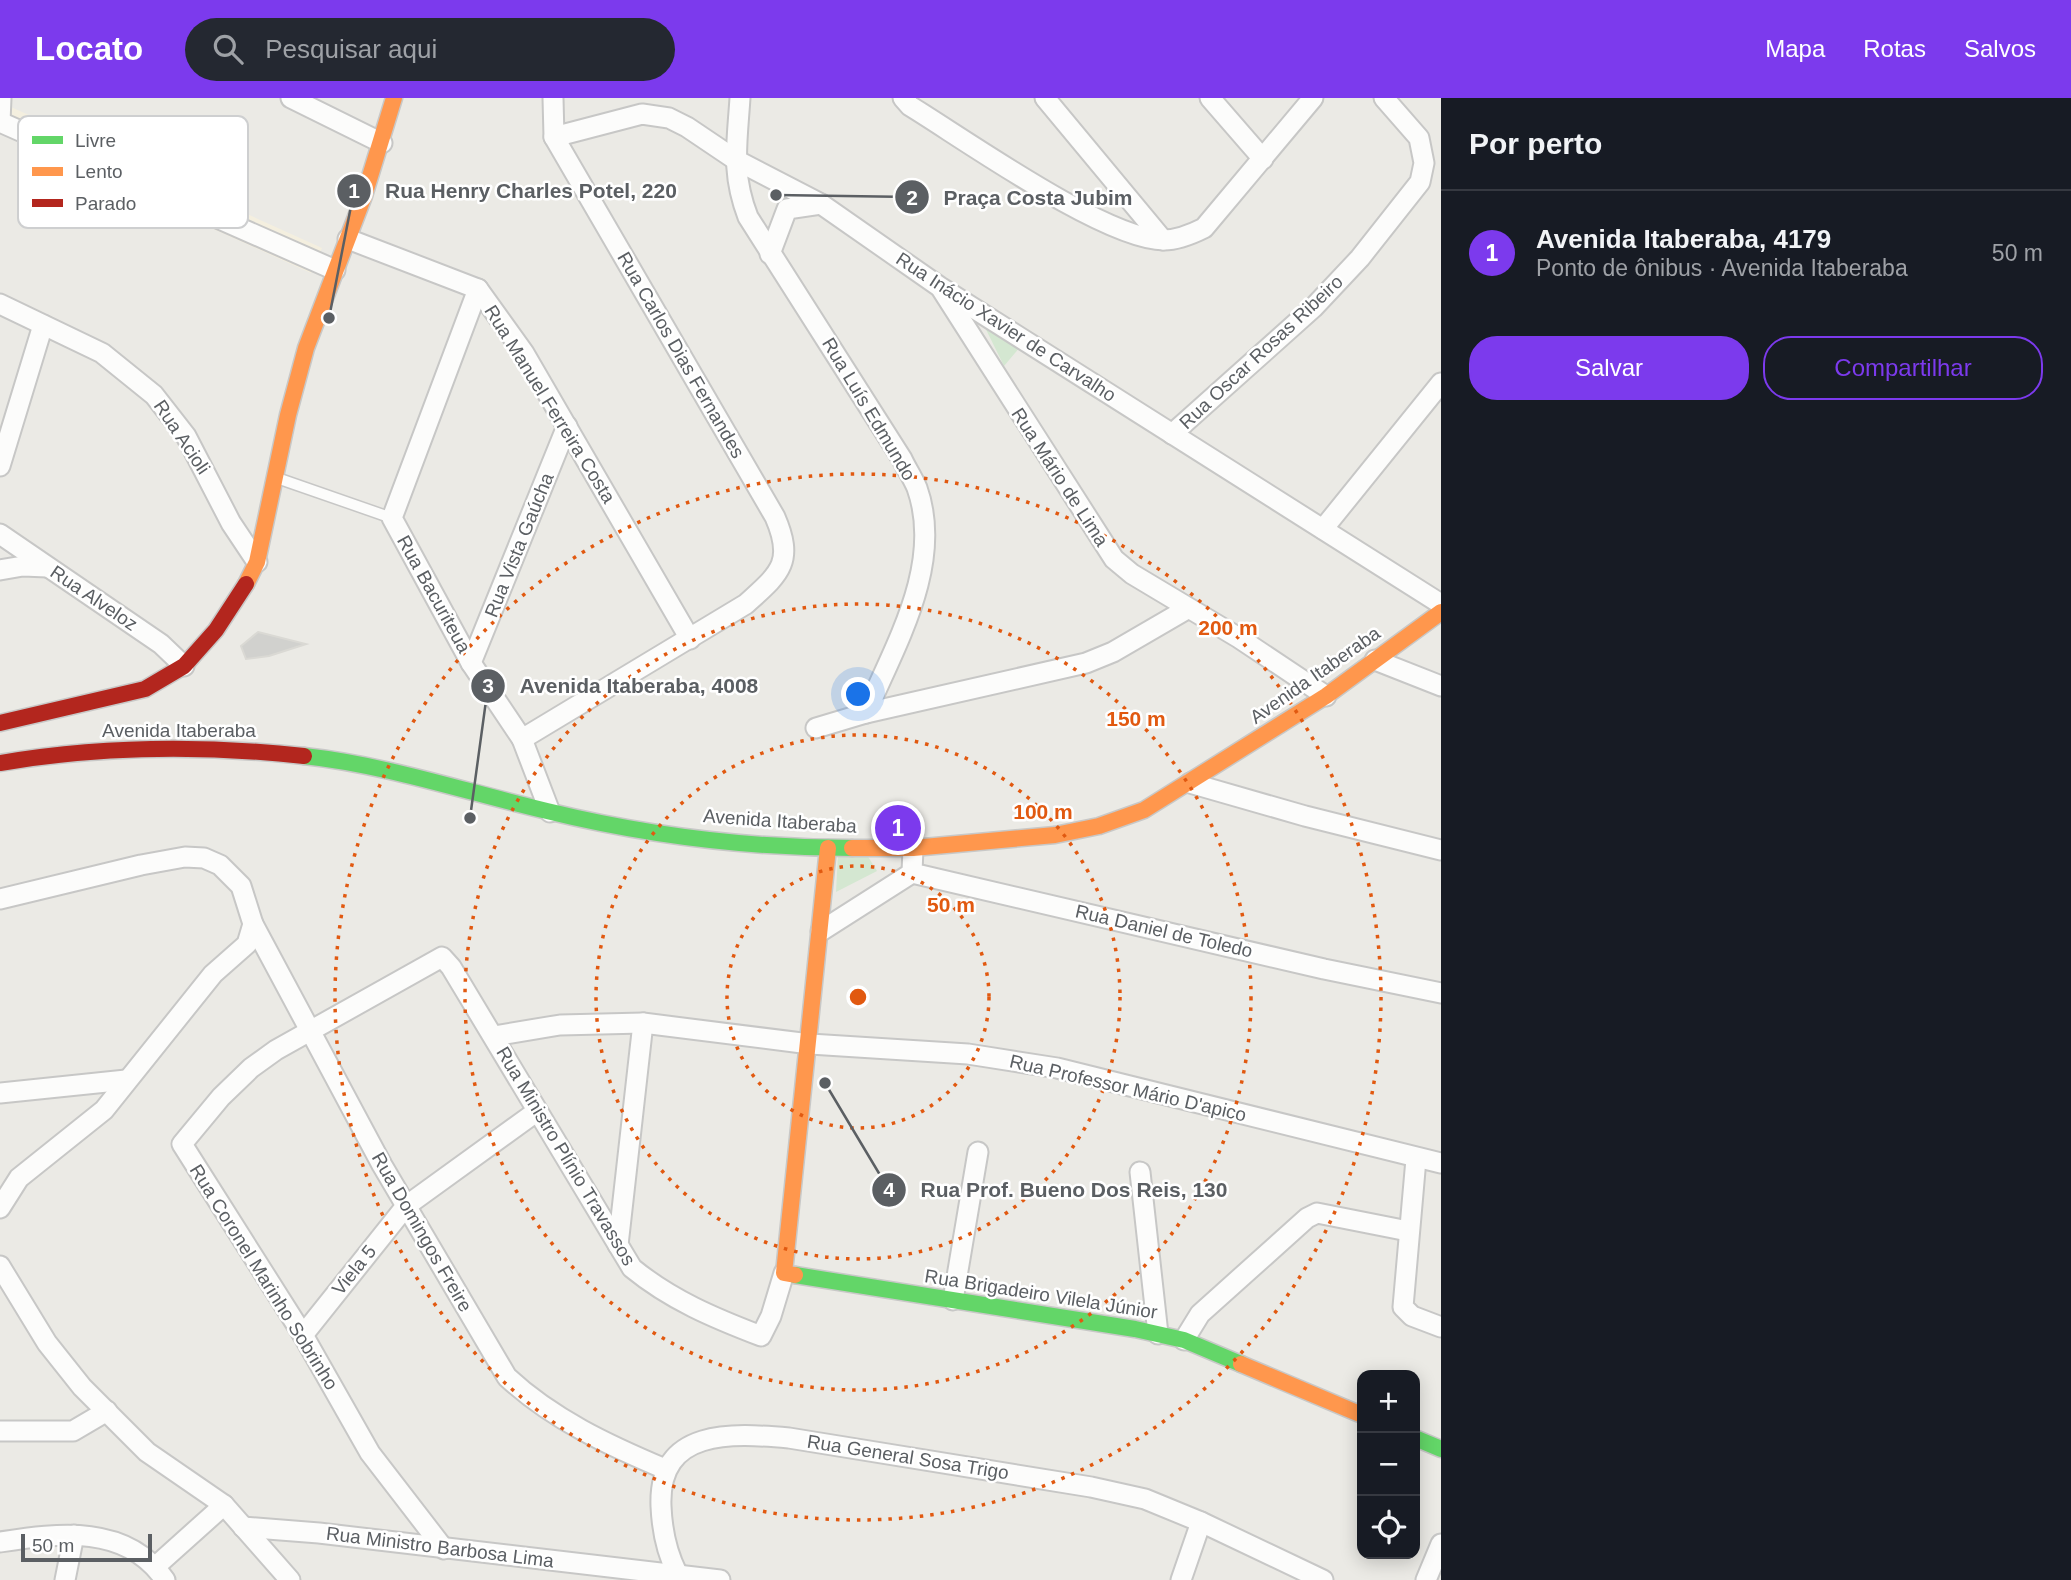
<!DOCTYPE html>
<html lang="pt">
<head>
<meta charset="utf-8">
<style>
  body { margin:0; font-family:Helvetica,sans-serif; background:#242831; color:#f1f3f6 }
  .controls { position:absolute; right:21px; bottom:21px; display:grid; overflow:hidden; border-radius:14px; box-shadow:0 4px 18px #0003 }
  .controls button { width:63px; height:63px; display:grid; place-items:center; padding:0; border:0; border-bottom:2px solid #363941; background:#171b24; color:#f1f3f6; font:35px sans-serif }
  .scale { position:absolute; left:21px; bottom:18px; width:131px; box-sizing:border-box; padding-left:7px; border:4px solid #5b5f63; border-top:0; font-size:19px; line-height:24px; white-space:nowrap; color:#5b5f63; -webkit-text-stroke:5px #fff; paint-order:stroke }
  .you { position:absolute; left:859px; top:597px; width:24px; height:24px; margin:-18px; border:5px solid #fff; border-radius:50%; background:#1a73e8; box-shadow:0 0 0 10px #1a73e833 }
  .badge { display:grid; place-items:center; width:46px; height:46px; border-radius:50%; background:#7c3aed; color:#fff; font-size:23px; font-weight:700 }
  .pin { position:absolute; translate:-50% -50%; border:4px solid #fff; box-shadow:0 2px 7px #0006 }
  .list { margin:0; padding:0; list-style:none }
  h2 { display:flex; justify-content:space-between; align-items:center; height:91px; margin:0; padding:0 28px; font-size:30px }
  h2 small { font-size:23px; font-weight:400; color:#9ea1a6 }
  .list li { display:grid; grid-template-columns:46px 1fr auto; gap:21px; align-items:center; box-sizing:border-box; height:126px; padding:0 28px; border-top:2px solid #363941 }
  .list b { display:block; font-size:26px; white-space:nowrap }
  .list p { margin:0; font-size:23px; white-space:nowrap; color:#9ea1a6 }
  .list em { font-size:23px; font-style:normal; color:#9ea1a6 }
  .actions { display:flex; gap:14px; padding:21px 28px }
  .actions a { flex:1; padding:16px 0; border:2px solid #7c3aed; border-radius:28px; text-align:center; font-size:24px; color:#7c3aed }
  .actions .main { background:#7c3aed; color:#fff }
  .icon { flex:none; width:38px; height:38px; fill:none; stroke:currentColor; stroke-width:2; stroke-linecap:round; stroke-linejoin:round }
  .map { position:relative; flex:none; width:1441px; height:1482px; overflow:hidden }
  header { display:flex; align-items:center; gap:42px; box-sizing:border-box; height:98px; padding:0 35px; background:#7c3aed; color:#fff }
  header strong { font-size:33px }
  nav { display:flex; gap:38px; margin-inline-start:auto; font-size:24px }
  .search { width:490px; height:63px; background:#242831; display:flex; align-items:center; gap:18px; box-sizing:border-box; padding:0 24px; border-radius:38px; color:#9ea1a6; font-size:26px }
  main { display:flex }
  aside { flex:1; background:#171b24 }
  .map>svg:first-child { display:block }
  .commercial { fill:#f4efdf }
  .green { fill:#d4e7d1 }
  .building { fill:#d1d1ce; stroke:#dad9d4; stroke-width:2 }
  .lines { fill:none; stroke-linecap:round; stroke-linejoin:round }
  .lane-casing { stroke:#c7c7c6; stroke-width:13 }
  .street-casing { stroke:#c7c7c6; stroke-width:23 }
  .fast-casing { stroke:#c8c8c7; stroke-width:19 }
  .slow-casing { stroke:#c8c8c7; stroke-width:19 }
  .jam-casing { stroke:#c8c8c7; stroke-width:19 }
  .lane { stroke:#fcfcfb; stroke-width:10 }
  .street { stroke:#fcfcfb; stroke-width:19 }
  .fast { stroke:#63d668; stroke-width:16 }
  .slow { stroke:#ff974d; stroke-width:16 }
  .jam { stroke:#b3261e; stroke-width:16 }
  .ring { fill:none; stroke:#e15910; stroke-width:3.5; stroke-dasharray:3.5 7 }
  .labels { text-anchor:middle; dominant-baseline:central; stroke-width:5; stroke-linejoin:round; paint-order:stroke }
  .street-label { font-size:19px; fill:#5b5f63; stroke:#fff }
  .key { fill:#fff; stroke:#cecfd0; stroke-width:2 }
  .key-label { font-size:19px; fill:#5b5f63 }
  .centre { fill:#e15910; stroke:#fff; stroke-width:3.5 }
  .ring-label { font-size:21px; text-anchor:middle; font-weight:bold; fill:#e15910; stroke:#fff; stroke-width:5; stroke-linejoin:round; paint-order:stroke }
  .leader { fill:none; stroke:#5b5f63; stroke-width:2.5 }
  .callout-dot { fill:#5b5f63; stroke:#fff; stroke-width:2.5 }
  .mark-label { font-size:21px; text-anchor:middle; font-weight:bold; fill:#fff }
  .callout-label { font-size:21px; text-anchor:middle; font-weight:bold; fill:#5b5f63; stroke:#fff; stroke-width:5; stroke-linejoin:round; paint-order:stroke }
</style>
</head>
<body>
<header>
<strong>Locato</strong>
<div class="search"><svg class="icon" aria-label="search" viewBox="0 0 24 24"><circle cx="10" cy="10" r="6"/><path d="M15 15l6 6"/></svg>Pesquisar aqui</div>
<nav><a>Mapa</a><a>Rotas</a><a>Salvos</a></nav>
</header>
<main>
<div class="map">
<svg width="1441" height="1482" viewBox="0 0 1441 1482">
  <rect width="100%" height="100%" fill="#ebeae5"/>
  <polygon class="commercial" points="0,4 322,150 311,175 0,35"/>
  <g class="green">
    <polygon points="967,193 1032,235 1004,268"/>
    <polygon points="838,756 867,757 877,773 836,794"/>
  </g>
  <polygon class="building" points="258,534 306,546 269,558 246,561 241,548"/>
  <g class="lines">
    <defs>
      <polyline id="lane" points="277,380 392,420"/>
      <g id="street">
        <polyline points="291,0 382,45"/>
        <path d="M740,0c-3,46 -9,75 8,119l154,242c4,9 11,19 15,29 27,76 -22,157 -51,225"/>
        <path d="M903,0l7,8c54,33 196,134 254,134 14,0 28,-6 40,-12l109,-130"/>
        <polyline points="1045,0 1163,142"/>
        <polyline points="1210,0 1263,61"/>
        <polyline points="0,24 335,172"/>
        <polyline points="0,24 1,0"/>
        <polyline points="554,39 642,16 669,20 687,29 736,62 821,106 940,189 1441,506"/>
        <polyline points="348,141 478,191 524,255 690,541"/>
        <polyline points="770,156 787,111 821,106"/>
        <polyline points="478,191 392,420 471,565 522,641 550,714"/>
        <polyline points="942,192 1114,461 1132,476 1239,540 1326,598"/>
        <polyline points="0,206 102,255 154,297 186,338 231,425 257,464"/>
        <polyline points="1172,336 1313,210 1360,160 1420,84 1424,65 1419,40 1384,0"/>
        <polyline points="0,368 43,227"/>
        <polyline points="1323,431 1441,285"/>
        <polyline points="0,436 161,546 184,568"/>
        <polyline points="0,472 23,468 47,469"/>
        <polyline points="1375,562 1441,588"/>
        <polyline points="471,565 567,328"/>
        <polyline points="816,630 866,615 1086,565 1113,554 1187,511"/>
        <path d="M522,641l224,-135c33,-30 49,-41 29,-87l-221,-380 -1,-39"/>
        <polyline points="1190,685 1305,718 1441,752"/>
        <polyline points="913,750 912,775 1324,871 1441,895"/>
        <polyline points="0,801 141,767 185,759 204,760 220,767 241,788 253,826 247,846 213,876 104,1012 19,1080 0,1110"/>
        <path d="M253,826l129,241 125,212c45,42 101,68 158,92"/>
        <polyline points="821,833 912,775"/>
        <polyline points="494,938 560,927 643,925 810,946 968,956 1057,970 1441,1065"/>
        <polyline points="0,995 126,982"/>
        <polyline points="1416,1061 1403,1209 1412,1218 1441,1229"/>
        <polyline points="1140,1074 1158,1236"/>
        <polyline points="618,1147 643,925"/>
        <polyline points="0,1168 47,1245 82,1289 147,1354 224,1407 290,1482"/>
        <polyline points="953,1202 978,1054"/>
        <polyline points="303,1237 406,1108 536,1014"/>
        <polyline points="1184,1242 1200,1216 1307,1120 1317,1115 1408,1133"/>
        <polyline points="0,1333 73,1333 107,1313"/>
        <polyline points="1201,1424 1323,1482"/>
        <polyline points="243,1429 319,1435 720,1482"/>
        <path d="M0,1444c59,-9 127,-18 165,38"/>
        <path d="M444,1451l-74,-96 -67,-118 -121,-191 39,-47 30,-29 25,-18 166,-93 9,10 181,301c39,32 82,50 129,68l10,-20 13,-43"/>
        <polyline points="156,1468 224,1407"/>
        <path d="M677,1475c-11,-22 -15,-42 -16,-67 -3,-78 71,-73 128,-68l302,49 54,12 56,23 -20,58"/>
        <polyline points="65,1482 74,1437"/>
        <polyline points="1426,1482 1441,1446"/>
      </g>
      <g id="fast">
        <path d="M304,658c83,9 162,36 243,55 98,24 204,37 305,37"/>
        <polyline points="795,1177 1135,1231 1184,1242 1241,1266"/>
        <polyline points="1415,1340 1441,1351"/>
      </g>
      <g id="slow">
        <polyline points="246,486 257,464 288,317 306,250 364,98 394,0"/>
        <polyline points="852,750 913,750 1055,737 1099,728 1144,712 1326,598 1441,514"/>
        <polyline points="795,1177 784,1175 828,750"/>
        <polyline points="1241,1266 1362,1317"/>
      </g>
      <g id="jam">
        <polyline points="0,625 145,591 184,568 216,532 246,486"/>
        <path d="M0,665c100,-17 203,-18 304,-7"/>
      </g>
    </defs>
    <use href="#lane" class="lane-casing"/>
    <use href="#street" class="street-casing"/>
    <use href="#fast" class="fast-casing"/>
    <use href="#slow" class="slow-casing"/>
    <use href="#jam" class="jam-casing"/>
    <use href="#lane" class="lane"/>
    <use href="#street" class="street"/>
    <use href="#fast" class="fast"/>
    <use href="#slow" class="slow"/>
    <use href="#jam" class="jam"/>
  </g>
  <g class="ring">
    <circle cx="858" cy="899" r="131"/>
    <circle cx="858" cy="899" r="262"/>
    <circle cx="858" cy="899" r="393"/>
    <circle cx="858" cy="899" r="523"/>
  </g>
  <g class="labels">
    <g class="street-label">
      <text transform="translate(1006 229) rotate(33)">Rua Inácio Xavier de Carvalho</text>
      <text transform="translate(1261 254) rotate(-43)">Rua Oscar Rosas Ribeiro</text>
      <text transform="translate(681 257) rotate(60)">Rua Carlos Dias Fernandes</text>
      <text transform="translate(550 306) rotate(58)">Rua Manuel Ferreira Costa</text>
      <text transform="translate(869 311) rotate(59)">Rua Luís Edmundo</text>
      <text transform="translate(182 339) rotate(56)">Rua Acioli</text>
      <text transform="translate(1060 379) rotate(57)">Rua Mário de Lima</text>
      <text transform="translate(519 447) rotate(-68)">Rua Vista Gaúcha</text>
      <text transform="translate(434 496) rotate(61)">Rua Bacuriteua</text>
      <text transform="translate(94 500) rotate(34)">Rua Alveloz</text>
      <text transform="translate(1315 577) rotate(-35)">Avenida Itaberaba</text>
      <text x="179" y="632">Avenida Itaberaba</text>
      <text transform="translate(780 723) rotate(4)">Avenida Itaberaba</text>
      <text transform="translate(1164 833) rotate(13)">Rua Daniel de Toledo</text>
      <text transform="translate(1128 990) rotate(13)">Rua Professor Mário D'apico</text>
      <text transform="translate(566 1058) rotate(59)">Rua Ministro Plínio Travassos</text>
      <text transform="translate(422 1134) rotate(60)">Rua Domingos Freire</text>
      <text transform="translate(354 1172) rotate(-51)">Viela 5</text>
      <text transform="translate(264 1179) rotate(58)">Rua Coronel Marinho Sobrinho</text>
      <text transform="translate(1041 1196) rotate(9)">Rua Brigadeiro Vilela Júnior</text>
      <text transform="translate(908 1359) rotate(9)">Rua General Sosa Trigo</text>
      <text transform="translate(440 1449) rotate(7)">Rua Ministro Barbosa Lima</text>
    </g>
  </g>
  <rect x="18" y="18" width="230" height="112" rx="10" class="key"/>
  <rect x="32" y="38" width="31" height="8" fill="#63d668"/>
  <rect x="32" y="69" width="31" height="9" fill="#ff974d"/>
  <rect x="32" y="101" width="31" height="8" fill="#b3261e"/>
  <g class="key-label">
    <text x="75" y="49">Livre</text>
    <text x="75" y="80">Lento</text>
    <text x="75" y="112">Parado</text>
  </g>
  <circle cx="858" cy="899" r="10" class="centre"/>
  <g class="ring-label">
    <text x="1228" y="537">200 m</text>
    <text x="1136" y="628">150 m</text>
    <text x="1043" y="721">100 m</text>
    <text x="951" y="814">50 m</text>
  </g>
  <path class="leader" d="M329 220L354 93M776 97L912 99M470 720L488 588M825 985L889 1092"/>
  <g class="callout-dot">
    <circle cx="329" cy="220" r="7"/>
    <circle cx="776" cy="97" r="7"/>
    <circle cx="470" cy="720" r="7"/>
    <circle cx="825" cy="985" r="7"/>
    <circle cx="354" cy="93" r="18"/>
    <circle cx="912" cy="99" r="18"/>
    <circle cx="488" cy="588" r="18"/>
    <circle cx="889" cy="1092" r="18"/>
  </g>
  <g class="mark-label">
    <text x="354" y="100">1</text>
    <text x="912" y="107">2</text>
    <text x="488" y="595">3</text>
    <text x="889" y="1099">4</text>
  </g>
  <g class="callout-label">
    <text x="531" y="100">Rua Henry Charles Potel, 220</text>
    <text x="1038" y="107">Praça Costa Jubim</text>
    <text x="639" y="595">Avenida Itaberaba, 4008</text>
    <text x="1074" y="1099">Rua Prof. Bueno Dos Reis, 130</text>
  </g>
</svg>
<div class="controls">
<button>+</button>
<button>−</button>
<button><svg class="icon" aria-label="locate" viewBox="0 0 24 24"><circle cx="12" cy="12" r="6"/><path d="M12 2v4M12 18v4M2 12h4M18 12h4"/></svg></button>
</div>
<div class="scale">50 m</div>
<div class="you"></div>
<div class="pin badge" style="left:898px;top:730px">1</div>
</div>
<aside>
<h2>Por perto<small></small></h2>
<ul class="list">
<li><span class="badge">1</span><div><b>Avenida Itaberaba, 4179</b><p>Ponto de ônibus · Avenida Itaberaba</p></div><em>50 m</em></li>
</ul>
<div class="actions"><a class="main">Salvar</a><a>Compartilhar</a></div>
</aside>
</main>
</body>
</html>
